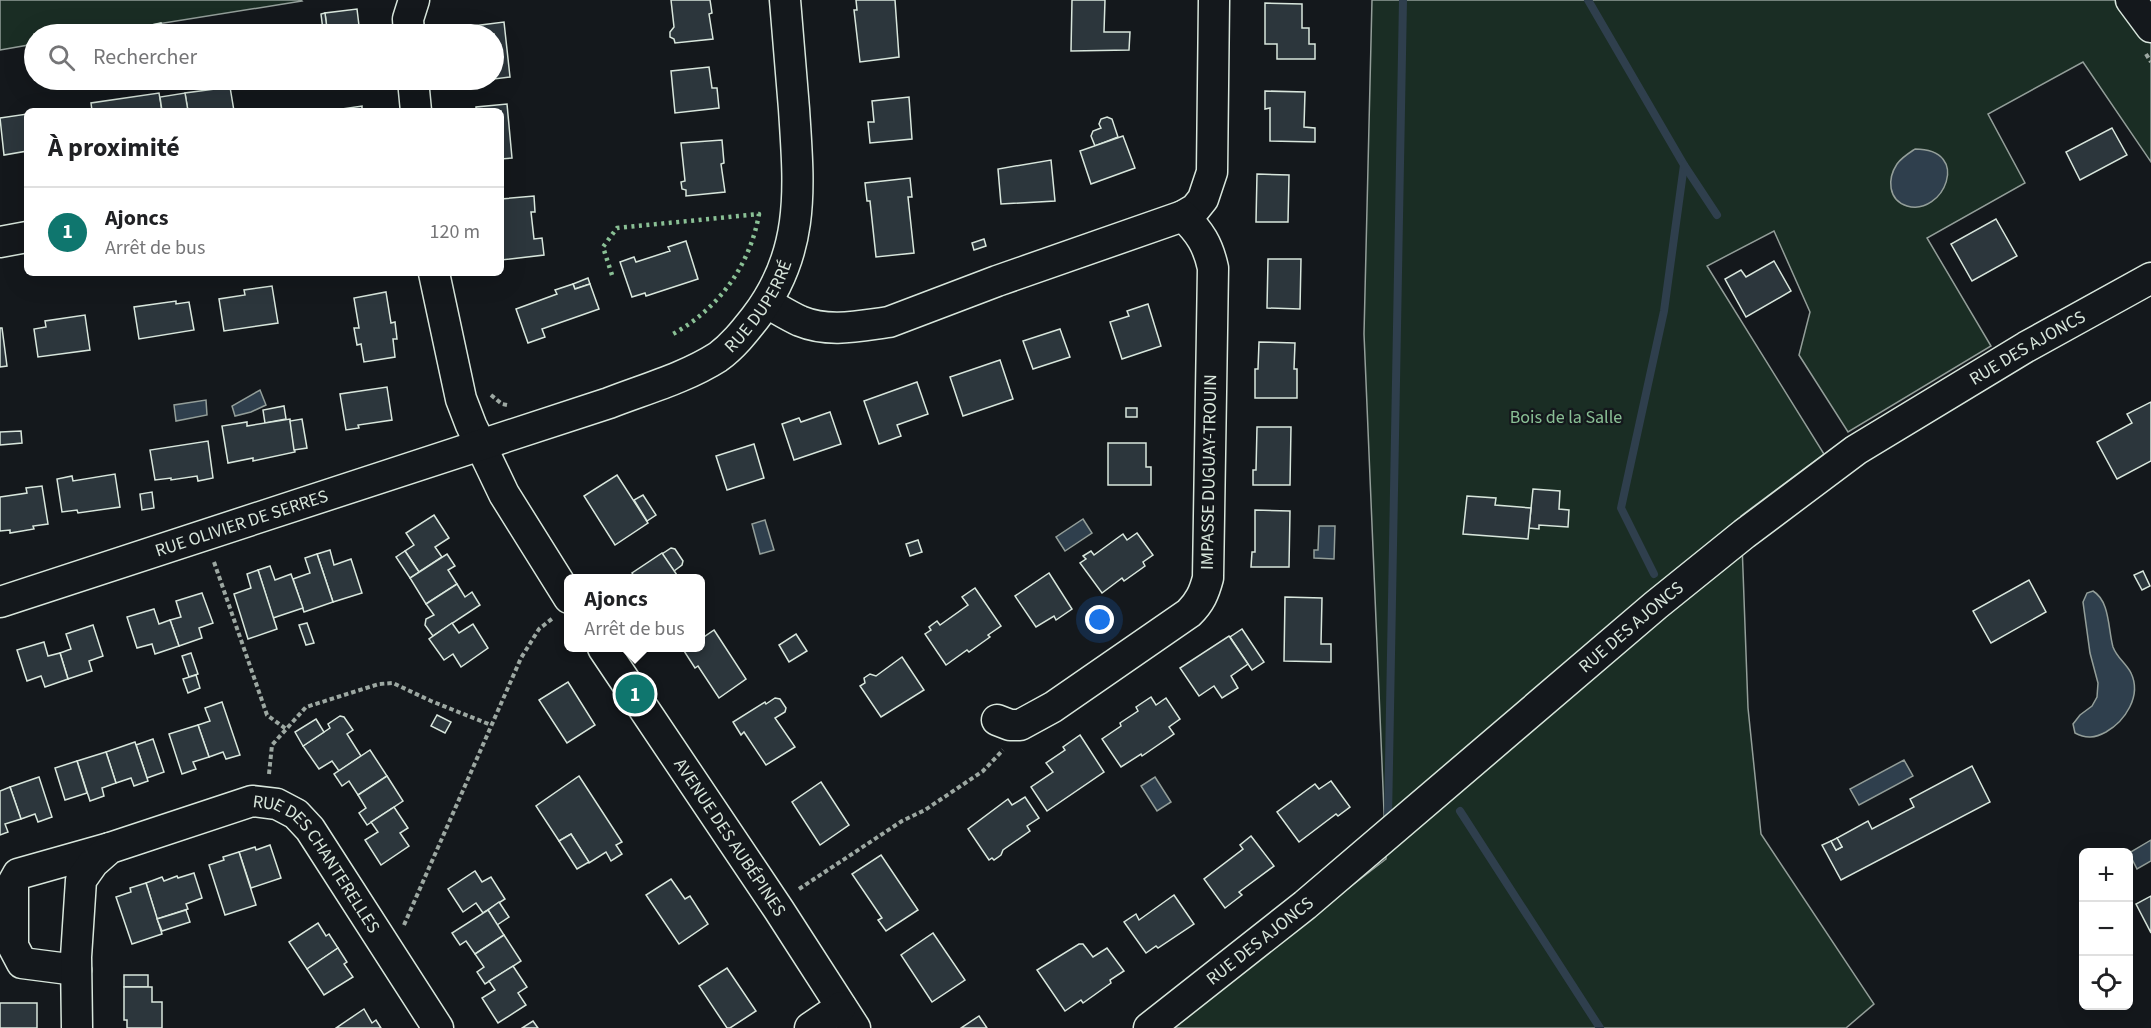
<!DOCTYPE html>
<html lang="fr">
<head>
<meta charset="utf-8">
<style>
  body { margin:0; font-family:"Source Sans 3",sans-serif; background:#f2f2f2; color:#202124 }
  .controls { position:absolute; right:18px; bottom:18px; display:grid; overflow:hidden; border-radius:9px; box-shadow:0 6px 24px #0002 }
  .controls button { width:54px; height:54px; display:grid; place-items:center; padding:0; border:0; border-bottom:2px solid #e0e0e0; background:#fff; color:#202124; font:30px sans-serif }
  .you { position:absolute; left:1100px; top:620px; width:21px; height:21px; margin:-15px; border:4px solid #fff; border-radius:50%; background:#1a73e8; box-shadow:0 0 0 9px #1a73e833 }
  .badge { display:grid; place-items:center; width:39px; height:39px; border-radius:50%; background:#0f766e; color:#fff; font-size:20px; font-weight:700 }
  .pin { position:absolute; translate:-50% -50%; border:3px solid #fff; box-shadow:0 2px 6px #0006 }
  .popup { position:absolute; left:564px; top:574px; width:141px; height:78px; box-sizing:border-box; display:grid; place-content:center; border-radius:9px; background:#fff; filter:drop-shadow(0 2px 4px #0005); font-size:20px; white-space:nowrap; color:#757577 }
  .popup b { font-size:22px; color:#202124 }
  .popup::after { content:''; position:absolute; left:50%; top:100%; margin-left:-12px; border:12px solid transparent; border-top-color:#fff }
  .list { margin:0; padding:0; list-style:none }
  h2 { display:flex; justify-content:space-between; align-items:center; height:78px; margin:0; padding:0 24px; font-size:26px }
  h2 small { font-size:20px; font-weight:400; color:#757577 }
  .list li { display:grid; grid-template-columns:39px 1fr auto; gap:18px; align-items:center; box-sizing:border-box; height:90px; padding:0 24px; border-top:2px solid #e0e0e0 }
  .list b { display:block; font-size:22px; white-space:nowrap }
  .list p { margin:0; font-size:20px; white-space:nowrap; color:#757577 }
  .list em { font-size:20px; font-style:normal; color:#757577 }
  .icon { flex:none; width:33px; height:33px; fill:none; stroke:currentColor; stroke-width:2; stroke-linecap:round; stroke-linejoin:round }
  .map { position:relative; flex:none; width:2151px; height:1028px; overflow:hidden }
  .search { position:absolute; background:#fff; box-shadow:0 6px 24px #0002; left:24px; top:24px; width:480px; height:66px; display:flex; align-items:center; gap:15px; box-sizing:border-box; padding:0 21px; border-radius:33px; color:#757577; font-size:22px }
  .panel { position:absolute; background:#fff; box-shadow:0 6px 24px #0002; left:24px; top:108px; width:480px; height:168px; border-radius:9px }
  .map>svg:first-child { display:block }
  .green { fill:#1a2d24; stroke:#939e99; stroke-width:1.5 }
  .water { fill:#2f3f4d; stroke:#939e99; stroke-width:1.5 }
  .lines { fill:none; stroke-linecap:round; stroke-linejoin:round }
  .stream { stroke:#2f3f4d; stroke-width:8 }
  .building { fill:#2c363c; stroke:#d8e6dc; stroke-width:1.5 }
  .minor-casing { stroke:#d8e6dc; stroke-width:33 }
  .path { stroke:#9da8a2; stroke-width:4; stroke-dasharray:4.5 3; stroke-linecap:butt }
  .minor { stroke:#14181c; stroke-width:30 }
  .hedge { stroke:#8ac095; stroke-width:4.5; stroke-dasharray:3 4.5; stroke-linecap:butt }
  .labels { text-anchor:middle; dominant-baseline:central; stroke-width:4.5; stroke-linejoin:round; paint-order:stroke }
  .street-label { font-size:18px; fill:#d8e6dc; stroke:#14181c }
  .park-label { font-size:18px; fill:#8ac095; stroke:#14181c }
</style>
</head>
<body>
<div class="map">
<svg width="2151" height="1028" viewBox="0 0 2151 1028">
  <rect width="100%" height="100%" fill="#14181c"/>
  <g class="green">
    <polygon points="0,0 301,0 302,1 95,34 34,34 34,44 0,50"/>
    <polygon points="1372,0 2151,0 2151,162 2083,62 1988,114 2025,183 1927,238 1991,346 1848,432 1799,355 1810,312 1774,231 1707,266 1824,454 1741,516 1748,708 1761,834 1874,1004 1846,1028 1169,1028 1386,859 1364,334"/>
  </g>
  <g class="water">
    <path d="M1915,149c58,0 28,68 -8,57 -19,-6 -20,-27 -10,-42 4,-6 12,-11 18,-15z"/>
    <polygon points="260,390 266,405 251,412 235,416 232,406"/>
    <polygon points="206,400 207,415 176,421 174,405"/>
    <polygon points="1083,519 1092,533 1065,551 1056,537"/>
    <polygon points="765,520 774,550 760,554 752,524"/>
    <polygon points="1319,526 1335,526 1334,559 1314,558 1314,550 1318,550"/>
    <path d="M2093,591c17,10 15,38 20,56 4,11 13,16 18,26 11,23 -6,48 -25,59 -11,6 -20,7 -31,1l-2,-9 7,-9 12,-9 5,-9 1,-14 -8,-30 -7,-51 4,-9z"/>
    <polygon points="1904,760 1913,776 1859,805 1850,789"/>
    <polygon points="1155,777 1171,802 1157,811 1141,786"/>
    <polygon points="2151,840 2151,861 2137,869 2129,853"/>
  </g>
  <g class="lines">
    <g class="stream">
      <polyline points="1588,0 1684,165 1664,311 1621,508 1654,574"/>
      <polyline points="1684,165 1717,215"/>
      <polyline points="1460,811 1600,1028"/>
      <polyline points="1388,818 1403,0"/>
    </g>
  </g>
  <g class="building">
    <polygon points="671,0 710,0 712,13 709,14 713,39 675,43 674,39 670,37 670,32 674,27"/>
    <polygon points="856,0 895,0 899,57 860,62 854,10 857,10"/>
    <polygon points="1072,0 1105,0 1104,32 1130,32 1129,50 1071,51"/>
    <polygon points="1265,3 1302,4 1302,28 1309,28 1309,44 1315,44 1315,59 1277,59 1277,44 1265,44"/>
    <polygon points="357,9 360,34 324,34 323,30 327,29 325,13"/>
    <polygon points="325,13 327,29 323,30 321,14"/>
    <polygon points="504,22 510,77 494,79 494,34 474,34 473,26"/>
    <polygon points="161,23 163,31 152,33 151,25"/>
    <polygon points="709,67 712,88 717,88 719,108 675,113 671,71"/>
    <polygon points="230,87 234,111 188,111 185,93"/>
    <polygon points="1265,91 1305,92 1304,127 1315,128 1315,142 1270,141 1270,108 1265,109"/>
    <polygon points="159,93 162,111 92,111 91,103"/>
    <polygon points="185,93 188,111 162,111 160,97"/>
    <polygon points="909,97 912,139 870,143 868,122 874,122 872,101"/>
    <polygon points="507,104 512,158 501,159 501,111 476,111 476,107"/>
    <polygon points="362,106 362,111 328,111"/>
    <polygon points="27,114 27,151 4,155 0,118"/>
    <polygon points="1107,117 1112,119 1118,137 1095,146 1091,136 1093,131 1101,128 1099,124 1101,119"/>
    <polygon points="2112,128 2127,155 2080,180 2066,152"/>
    <polygon points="1123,136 1135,168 1091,184 1080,151"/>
    <polygon points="722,140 724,163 721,164 725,192 686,196 686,190 682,189 681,182 685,181 681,143"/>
    <polygon points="1051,160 1055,201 1001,204 998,169"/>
    <polygon points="1257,174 1289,175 1288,222 1256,222"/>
    <polygon points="910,178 912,197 908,197 914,253 876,257 870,201 867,201 865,183"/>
    <polygon points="534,196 535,212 531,212 534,239 542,238 544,255 501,260 501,234 503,234 501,199"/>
    <polygon points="1996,219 2017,256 1972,281 1951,244"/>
    <polygon points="984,239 986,246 974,250 972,243"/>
    <polygon points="686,241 698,279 646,296 645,293 632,297 620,262 634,257 636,262 670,251 668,247"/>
    <polygon points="1268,259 1301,259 1300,309 1267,308"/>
    <polygon points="1774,261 1791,291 1746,317 1725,279 1741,270 1746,277"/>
    <polygon points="588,278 590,284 575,289 573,284"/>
    <polygon points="573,284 575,289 590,284 599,309 542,329 545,337 528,343 516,309 557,294 555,290"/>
    <polygon points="272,286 278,323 224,331 219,299 245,295 244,290"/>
    <polygon points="386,292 391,323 395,322 397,339 393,339 395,357 364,362 361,344 357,345 354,328 359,328 354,298"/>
    <polygon points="176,301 176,304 189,302 194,330 139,339 134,307"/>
    <polygon points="1148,304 1161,346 1122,359 1110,322 1129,316 1127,311"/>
    <polygon points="85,315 90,350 38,357 34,329 46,327 45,321"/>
    <polygon points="0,328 2,328 7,366 0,367"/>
    <polygon points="1060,329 1070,357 1033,369 1023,341"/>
    <polygon points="1259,342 1295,343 1294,369 1297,369 1297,398 1255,398 1255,369 1258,369"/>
    <polygon points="1000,360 1013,399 963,416 950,377"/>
    <polygon points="917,382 928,414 897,425 901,436 879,444 864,401"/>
    <polygon points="387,387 392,420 358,425 359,428 346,430 340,394"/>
    <polygon points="2151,402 2151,461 2117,479 2097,442 2132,423 2127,414"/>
    <polygon points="284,406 286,419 265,423 263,410"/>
    <rect x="1126" y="408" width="11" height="9"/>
    <polygon points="830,412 841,444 794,460 782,424 799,418 801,422"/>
    <polygon points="290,419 295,452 253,461 253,458 228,463 222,426 247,422 247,426"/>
    <polygon points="302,419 307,448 294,450 290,421"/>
    <polygon points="1257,427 1291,427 1290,485 1253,485 1253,470 1256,470"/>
    <polygon points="21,431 22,443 0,445 0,432"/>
    <polygon points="208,441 213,478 198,481 197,476 171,480 171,478 155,480 150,450"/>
    <polygon points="1108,443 1146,443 1146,467 1151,467 1151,485 1108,485"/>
    <polygon points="754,444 764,478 727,490 716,456"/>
    <polygon points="115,474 120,507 78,513 77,510 62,512 57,479 72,476 73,481"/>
    <polygon points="617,475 648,523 615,545 584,496"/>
    <polygon points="42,486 48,524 33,526 34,529 10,533 10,530 0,531 0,497 27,493 26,488"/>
    <polygon points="1533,489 1560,491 1559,509 1569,510 1568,527 1539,525 1539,529 1529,528"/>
    <polygon points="152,492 154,508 142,510 140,494"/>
    <polygon points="643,495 656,515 647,521 634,500"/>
    <polygon points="1467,496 1496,498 1495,505 1531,508 1528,539 1463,534"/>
    <polygon points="1255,510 1290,511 1289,567 1251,567 1252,552 1255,552"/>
    <polygon points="434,515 449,538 435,547 442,557 419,572 405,551 414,545 406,533"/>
    <polygon points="1137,533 1153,555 1143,562 1145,566 1124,581 1122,578 1102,593 1080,563 1086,559 1083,556 1091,551 1094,555 1123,534 1127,540"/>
    <polygon points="918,540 922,552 910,556 906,544"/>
    <polygon points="671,548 675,549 683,561 682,565 674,571 662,554"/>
    <polygon points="330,550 334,565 351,559 362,593 333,602 317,554"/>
    <polygon points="405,551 419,572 410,578 396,557"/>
    <polygon points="662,553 679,578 635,578 632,573"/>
    <polygon points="317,554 333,602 304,612 293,579 310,573 305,558"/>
    <polygon points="447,554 455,566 448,570 457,584 426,604 410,578"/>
    <polygon points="270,566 275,580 291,574 303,608 273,618 258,570"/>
    <polygon points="258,570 277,629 248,639 234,594 251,588 247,574"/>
    <polygon points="2143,571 2150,586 2142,590 2134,575"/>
    <polygon points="1049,573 1072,609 1056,620 1054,616 1036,627 1015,596"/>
    <polygon points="2029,580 2046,612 1991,643 1973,611"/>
    <polygon points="457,584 465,597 472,592 480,605 433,636 425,625 426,619 434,615 426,604"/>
    <polygon points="975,588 1001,626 988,635 990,637 969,652 967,650 946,665 925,634 931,630 929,627 937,621 940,625 968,605 962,597"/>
    <polygon points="202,593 213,623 199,628 202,638 179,646 170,620 181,617 176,601"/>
    <polygon points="1285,597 1322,598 1321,644 1331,644 1331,662 1284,661"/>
    <polygon points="154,609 159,624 170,620 179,646 155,654 152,644 137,648 127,617"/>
    <polygon points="307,623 314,643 306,645 299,625"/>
    <polygon points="452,623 459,633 473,624 488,648 461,667 453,654 444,660 429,639"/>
    <polygon points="93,625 103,656 89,661 92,671 68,679 60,653 71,649 66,634"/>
    <polygon points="1242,629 1264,662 1252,670 1230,637"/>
    <polygon points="714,630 746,679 719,698 698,666 695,668 684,651 688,648 701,648 701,639"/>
    <polygon points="796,634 807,651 789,662 779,645"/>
    <polygon points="1229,636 1248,664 1231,676 1238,688 1222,698 1214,686 1199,696 1180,668"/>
    <polygon points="44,642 48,656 60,653 68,679 45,687 41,676 27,681 17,650"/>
    <polygon points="191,653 198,674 189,677 182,656"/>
    <polygon points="902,657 924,690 881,717 860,686 865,683 864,678 870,674 876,676"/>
    <polygon points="196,675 200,688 188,693 183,679"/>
    <polygon points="568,682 595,725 567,743 539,700"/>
    <polygon points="1151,697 1156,705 1166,698 1180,719 1169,727 1174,734 1142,756 1141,754 1121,767 1102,739 1121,726 1120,723 1138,711 1136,707"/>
    <polygon points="775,698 780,699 786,708 785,712 775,718 795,747 766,765 744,732 741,735 733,722 765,702 766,704"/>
    <polygon points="222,702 240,755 226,759 223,752 209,757 198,725 210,721 205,708"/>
    <polygon points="437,715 451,722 445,733 431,726"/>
    <polygon points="340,716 344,717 353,730 347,734 361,756 339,771 332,761 319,769 303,746 330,728 328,724"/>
    <polygon points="316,719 324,732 303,746 295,732"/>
    <polygon points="198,725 209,757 193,762 196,769 182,774 169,734"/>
    <polygon points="1080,735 1104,772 1047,811 1031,787 1053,772 1046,763 1065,750 1063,747"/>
    <polygon points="153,739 164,772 147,778 136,745"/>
    <polygon points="135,742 148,781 134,786 131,778 116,783 106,752"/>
    <polygon points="370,750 387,776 358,795 349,781 342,786 334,774"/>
    <polygon points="106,752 116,783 102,788 104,796 90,801 77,761"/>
    <polygon points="77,761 87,793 65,800 55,768"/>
    <polygon points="1972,766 1990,802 1841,880 1822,845 1831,841 1836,850 1842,847 1837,838 1868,821 1872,829 1914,807 1910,799"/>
    <polygon points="387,776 403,801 367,825 359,813 366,808 358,795"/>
    <polygon points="579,776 622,842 616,845 622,854 611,861 606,852 589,863 571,834 559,841 536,806"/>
    <polygon points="39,777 52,817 38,822 35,814 21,819 10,787"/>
    <polygon points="1331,781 1350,807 1338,816 1336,814 1299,842 1277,812 1315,784 1319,789"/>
    <polygon points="821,782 849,825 820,845 792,802"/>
    <polygon points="10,787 21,819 5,824 8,832 0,835 0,791"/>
    <polygon points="1025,797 1039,818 1027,826 1030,831 1003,850 1001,855 994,860 992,858 989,860 968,829 1008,799 1012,805"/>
    <polygon points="394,807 408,828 400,833 409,846 381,865 365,840 378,832 371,822"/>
    <polygon points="571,834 589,862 577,869 559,841"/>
    <polygon points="1251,836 1274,866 1239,892 1242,895 1225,908 1204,879 1243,849 1240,845"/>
    <polygon points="1837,838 1842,847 1836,850 1831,841"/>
    <polygon points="270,845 281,878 251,888 239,852 255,847 256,850"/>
    <polygon points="239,852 256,905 225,915 209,865 224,860 223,857"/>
    <polygon points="881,855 918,910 886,931 878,920 882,918 852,874"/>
    <polygon points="475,871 482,882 491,877 505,899 483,913 476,903 463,912 448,889"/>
    <polygon points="194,873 202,898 186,904 188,909 157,919 146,883 162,877 164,881 177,876 178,878"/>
    <polygon points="671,879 685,899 690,896 708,924 679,944 646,895"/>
    <polygon points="146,883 162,934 132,944 116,897 131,892 130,888"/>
    <polygon points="1174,895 1194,924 1158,948 1156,946 1146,953 1124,922 1136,914 1139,920"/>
    <polygon points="2151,896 2151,933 2136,904"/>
    <polygon points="499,902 509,917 497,925 488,910"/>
    <polygon points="186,910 190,922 162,931 157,919"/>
    <polygon points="488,910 504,935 475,954 466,941 460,945 452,933"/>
    <polygon points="318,923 326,936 329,934 338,948 307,969 289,942"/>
    <polygon points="933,933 965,980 932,1002 901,955"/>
    <polygon points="504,935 521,961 485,984 477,972 484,967 475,954"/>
    <polygon points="1079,944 1083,944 1093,957 1107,948 1124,971 1110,980 1111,983 1083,1003 1081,1000 1065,1011 1037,970"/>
    <polygon points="338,948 347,962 344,964 353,977 324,995 307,969"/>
    <polygon points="513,966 527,987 518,993 526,1005 498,1023 482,998 495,990 489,981"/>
    <polygon points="727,968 756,1011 730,1028 727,1028 699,986"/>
    <rect x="124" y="975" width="24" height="12"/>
    <polygon points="124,987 152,987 152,1002 162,1002 162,1028 127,1028 127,1020 124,1020"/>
    <rect x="0" y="1003" width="37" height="25"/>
    <polygon points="364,1009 372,1023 376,1020 381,1028 336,1028"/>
    <polygon points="979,1016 987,1028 961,1028"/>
    <polygon points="533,1021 538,1028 522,1028"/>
  </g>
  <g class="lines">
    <defs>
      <g id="minor">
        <polyline points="2131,0 2151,27"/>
        <polyline points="409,34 408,19 414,0"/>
        <polyline points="413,80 416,111"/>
        <polyline points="1183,216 1195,209 1203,199 1212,172 1214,0"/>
        <polyline points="0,242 27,237"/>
        <polyline points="434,273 461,399 471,425 504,494 569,598"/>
        <path d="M767,303c11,6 22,13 33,18 29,12 59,5 89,1l108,-41 186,-65c17,16 25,29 30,52l-5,310c-4,15 -8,24 -19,35l-136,94 -33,18h-10l-13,-5"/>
        <path id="s1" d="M0,602l609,-199c36,-14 76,-25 109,-46 15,-11 26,-25 37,-39 51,-66 44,-131 39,-209 -3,-36 -6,-73 -9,-109"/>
        <path id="s2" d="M603,648l176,262 76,118"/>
        <polyline points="76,970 22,963 13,946 13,883 18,874 110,848"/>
        <path id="s3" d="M77,1028l-1,-71 5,-77 12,-17 17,-15 142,-47 25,3 19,10 14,15 128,199"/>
        <polyline points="810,1028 841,1007"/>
        <path id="s4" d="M1149,1028l156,-123 351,-300 88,-71 112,-84 170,-103 125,-69"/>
      </g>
    </defs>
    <use href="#minor" class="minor-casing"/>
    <g class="path">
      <polyline points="2146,54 2151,62"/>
      <polyline points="491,395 502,404 507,405"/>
      <polyline points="214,562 267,715 286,729"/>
      <polyline points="269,774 272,745 306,707 379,684 393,683 431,701 491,725"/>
      <polyline points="799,889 902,821 925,810 983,771 1003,750"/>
      <polyline points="404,925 521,658 539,629 553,618"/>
    </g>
    <use href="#minor" class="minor"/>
    <path class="hedge" d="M612,275l-9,-28 14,-19 142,-14c-9,52 -41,95 -86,120"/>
  </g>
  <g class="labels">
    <g class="street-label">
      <text stroke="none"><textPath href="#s1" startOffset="825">RUE DUPERRÉ</textPath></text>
      <text stroke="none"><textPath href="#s4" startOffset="1113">RUE DES AJONCS</textPath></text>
      <text transform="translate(1209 472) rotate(-89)">IMPASSE DUGUAY-TROUIN</text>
      <text stroke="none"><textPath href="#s1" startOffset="254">RUE OLIVIER DE SERRES</textPath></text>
      <text stroke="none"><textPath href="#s4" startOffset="627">RUE DES AJONCS</textPath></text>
      <text stroke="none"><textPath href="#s2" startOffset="228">AVENUE DES AUBÉPINES</textPath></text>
      <text stroke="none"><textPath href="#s3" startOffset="436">RUE DES CHANTERELLES</textPath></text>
      <text stroke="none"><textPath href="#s4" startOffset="141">RUE DES AJONCS</textPath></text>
    </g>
    <g class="park-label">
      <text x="1566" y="417">Bois de la Salle</text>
    </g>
  </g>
</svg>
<div class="controls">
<button>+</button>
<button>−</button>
<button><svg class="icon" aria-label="locate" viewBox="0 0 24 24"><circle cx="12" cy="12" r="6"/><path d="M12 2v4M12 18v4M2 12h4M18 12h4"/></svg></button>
</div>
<div class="you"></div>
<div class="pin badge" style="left:635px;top:694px">1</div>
<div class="popup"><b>Ajoncs</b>Arrêt de bus</div>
<div class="search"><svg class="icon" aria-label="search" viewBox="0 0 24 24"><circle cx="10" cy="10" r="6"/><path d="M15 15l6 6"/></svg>Rechercher</div>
<section class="panel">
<h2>À proximité<small></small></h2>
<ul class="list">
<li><span class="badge">1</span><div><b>Ajoncs</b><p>Arrêt de bus</p></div><em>120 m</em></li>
</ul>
</section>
</div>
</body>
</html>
